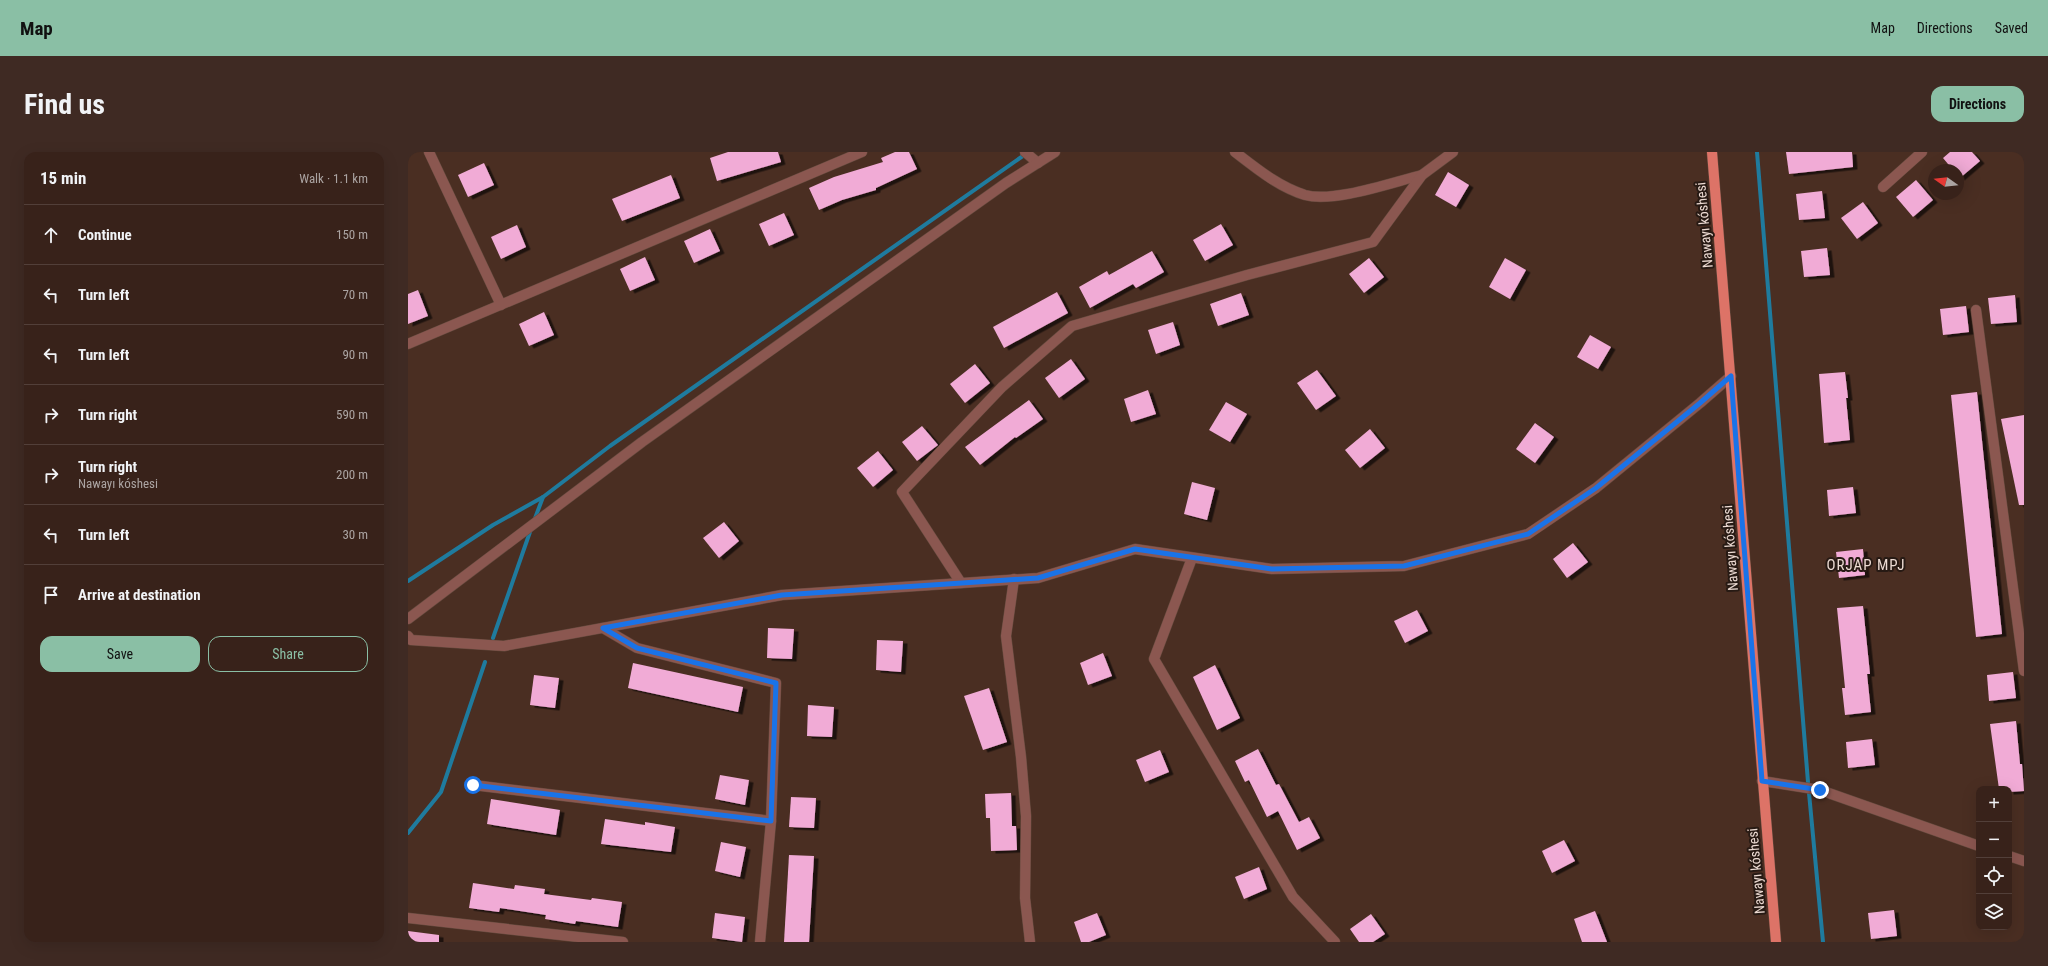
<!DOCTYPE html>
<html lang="en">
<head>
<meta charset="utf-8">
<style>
  body { margin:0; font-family:"Roboto Condensed",sans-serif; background:#3f2a23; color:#f1f3f6 }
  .controls { position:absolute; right:12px; bottom:12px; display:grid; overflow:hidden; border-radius:8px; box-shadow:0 4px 16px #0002 }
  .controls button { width:36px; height:36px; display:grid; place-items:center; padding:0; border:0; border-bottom:1px solid #523f39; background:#38221a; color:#f1f3f6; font:20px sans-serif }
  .compass { position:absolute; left:1520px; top:12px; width:36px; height:36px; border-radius:50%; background:#38221a; box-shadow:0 4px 16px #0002; rotate:285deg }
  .stop { position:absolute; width:12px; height:12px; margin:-9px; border:3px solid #1a73e8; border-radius:50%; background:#fff }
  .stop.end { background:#1a73e8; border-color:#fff; box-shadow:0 1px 4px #0008 }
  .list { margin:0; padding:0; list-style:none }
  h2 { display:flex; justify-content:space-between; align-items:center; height:52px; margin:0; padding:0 16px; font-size:17px }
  h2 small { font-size:13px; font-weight:400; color:#aba4a2 }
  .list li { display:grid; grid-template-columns:26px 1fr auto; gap:12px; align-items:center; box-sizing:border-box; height:60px; padding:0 16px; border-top:1px solid #523f39 }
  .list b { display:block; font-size:15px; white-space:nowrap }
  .list p { margin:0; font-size:13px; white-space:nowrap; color:#aba4a2 }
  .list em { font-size:13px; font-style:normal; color:#aba4a2 }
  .actions { display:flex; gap:8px; padding:12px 16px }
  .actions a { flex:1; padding:9px 0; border:1px solid #8abfa5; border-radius:12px; text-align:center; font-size:14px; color:#8abfa5 }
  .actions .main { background:#8abfa5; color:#111 }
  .icon { flex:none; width:22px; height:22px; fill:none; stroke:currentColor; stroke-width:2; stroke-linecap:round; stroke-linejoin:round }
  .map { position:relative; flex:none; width:1616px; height:790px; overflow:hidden; border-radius:12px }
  header { display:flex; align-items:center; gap:24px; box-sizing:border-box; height:56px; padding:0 20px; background:#8abfa5; color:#111 }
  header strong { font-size:19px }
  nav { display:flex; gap:22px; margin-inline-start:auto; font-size:14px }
  .intro { display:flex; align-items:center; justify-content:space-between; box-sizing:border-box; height:96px; padding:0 24px }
  h1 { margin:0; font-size:28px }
  .button { padding:10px 18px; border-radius:12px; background:#8abfa5; color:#111; font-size:14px; font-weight:700 }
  main { display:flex; gap:24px; padding:0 24px }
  aside { flex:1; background:#38221a; border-radius:12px; box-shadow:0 4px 16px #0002 }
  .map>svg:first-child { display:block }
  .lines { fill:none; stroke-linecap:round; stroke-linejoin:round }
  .stream { stroke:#1f7b9e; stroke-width:4 }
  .building { fill:#f1abd6; filter:url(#shadow) }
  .minor-casing { stroke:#644a3e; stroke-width:11 }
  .major-casing { stroke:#644a3e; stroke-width:11 }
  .minor { stroke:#8b5750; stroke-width:10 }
  .major { stroke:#dd7367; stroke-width:10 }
  .route { stroke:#1a73e8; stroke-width:5 }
  .labels { text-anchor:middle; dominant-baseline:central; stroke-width:4; stroke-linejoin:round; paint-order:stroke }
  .street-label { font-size:14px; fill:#ecdad2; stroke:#271a14 }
  .neighbourhood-label { font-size:15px; letter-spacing:1px; fill:#ecdad2; stroke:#271a14 }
</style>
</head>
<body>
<header>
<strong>Map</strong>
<nav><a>Map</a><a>Directions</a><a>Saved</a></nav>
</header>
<div class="intro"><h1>Find us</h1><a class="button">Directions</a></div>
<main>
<aside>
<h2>15 min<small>Walk · 1.1 km</small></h2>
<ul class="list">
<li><svg class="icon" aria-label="ahead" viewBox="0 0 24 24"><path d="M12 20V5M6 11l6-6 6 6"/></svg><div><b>Continue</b></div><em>150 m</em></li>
<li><svg class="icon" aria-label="left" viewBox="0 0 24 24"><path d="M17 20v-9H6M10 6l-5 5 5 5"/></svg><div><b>Turn left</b></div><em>70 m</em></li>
<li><svg class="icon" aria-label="left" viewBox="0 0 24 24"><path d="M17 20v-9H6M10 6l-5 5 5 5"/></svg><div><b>Turn left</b></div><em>90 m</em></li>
<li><svg class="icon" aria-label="right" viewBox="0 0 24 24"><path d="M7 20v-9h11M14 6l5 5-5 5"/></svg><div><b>Turn right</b></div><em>590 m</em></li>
<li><svg class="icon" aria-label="right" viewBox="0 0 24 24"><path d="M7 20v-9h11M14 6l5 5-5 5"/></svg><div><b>Turn right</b><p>Nawayı kóshesi</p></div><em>200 m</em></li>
<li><svg class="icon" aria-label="left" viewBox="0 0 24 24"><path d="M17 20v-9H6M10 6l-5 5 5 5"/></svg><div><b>Turn left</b></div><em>30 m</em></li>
<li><svg class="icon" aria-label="arrive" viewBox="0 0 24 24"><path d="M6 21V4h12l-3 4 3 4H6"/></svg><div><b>Arrive at destination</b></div></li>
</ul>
<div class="actions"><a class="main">Save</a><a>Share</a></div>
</aside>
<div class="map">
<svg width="1616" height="790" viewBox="0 0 1616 790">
  <defs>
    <filter id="shadow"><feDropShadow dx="4.5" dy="2.5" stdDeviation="0" flood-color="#0009"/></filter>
  </defs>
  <rect width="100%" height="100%" fill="#4a2e22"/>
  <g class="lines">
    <g class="stream">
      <polyline points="1349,0 1400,630"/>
      <polyline points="126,369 135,345"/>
      <polyline points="0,429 85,373 135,345 202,294 619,1"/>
      <polyline points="85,486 123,377"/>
      <polyline points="1401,641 1415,790"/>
      <polyline points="0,681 33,640 77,510"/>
    </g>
  </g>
  <g class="building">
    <polygon points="320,0 370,0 373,10 309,29 302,6"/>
    <polygon points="487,0 501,0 509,17 468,36 468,38 434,48 411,58 401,36 426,25 475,10 473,6"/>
    <polygon points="1378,0 1444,0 1445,15 1381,22"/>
    <polygon points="1542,0 1564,0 1572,9 1552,26 1550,18 1545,18 1535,6"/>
    <polygon points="76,11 86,33 60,45 50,23"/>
    <polygon points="1040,20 1061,33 1048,55 1027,43"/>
    <polygon points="263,23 272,46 214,69 204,47"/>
    <polygon points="1508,28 1525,48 1505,65 1488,45"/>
    <polygon points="1414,39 1417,66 1391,68 1388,42"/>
    <polygon points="1455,50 1470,71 1449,87 1433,66"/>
    <polygon points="376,61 386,83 361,94 351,72"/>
    <polygon points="813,72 825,93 797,109 785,88"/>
    <polygon points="109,73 118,95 93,107 83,85"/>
    <polygon points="302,77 312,99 286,111 276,89"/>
    <polygon points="1419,96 1422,123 1396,125 1393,99"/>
    <polygon points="744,99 756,120 728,136 725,132 682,156 671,135 699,119 701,123"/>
    <polygon points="237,105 247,128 222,139 212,117"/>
    <polygon points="961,106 976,125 956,141 941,122"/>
    <polygon points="1097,106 1118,118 1102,147 1081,135"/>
    <polygon points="10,138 20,164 0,172 0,142"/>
    <polygon points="649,140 660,161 596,196 585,175"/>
    <polygon points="833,141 841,163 810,174 802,152"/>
    <polygon points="1607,143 1609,170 1583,172 1580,146"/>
    <polygon points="1558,154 1561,180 1535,183 1532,157"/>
    <polygon points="136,160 146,183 121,194 111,172"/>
    <polygon points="765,170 772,193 748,202 740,178"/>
    <polygon points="1182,183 1203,195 1190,217 1169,205"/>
    <polygon points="663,207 677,227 651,246 637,226"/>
    <polygon points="567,212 582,231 557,251 542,232"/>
    <polygon points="909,218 928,244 908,258 889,231"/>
    <polygon points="1437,220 1440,246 1438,246 1442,288 1416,291 1411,222"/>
    <polygon points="740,238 748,262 723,270 716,247"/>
    <polygon points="1569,240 1594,482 1568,485 1543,243"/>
    <polygon points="621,248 635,267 608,286 607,285 572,313 557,295"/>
    <polygon points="818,250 839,262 822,290 801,278"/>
    <polygon points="1616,263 1616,353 1611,353 1593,267"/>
    <polygon points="1127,271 1146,285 1127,311 1108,297"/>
    <polygon points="514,274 530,293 509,309 494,290"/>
    <polygon points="962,277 977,296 952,316 937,298"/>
    <polygon points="470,299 485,318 465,335 449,316"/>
    <polygon points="784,330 807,336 799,368 776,362"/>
    <polygon points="1445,335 1448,361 1421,364 1419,338"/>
    <polygon points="316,370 331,389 311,406 295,386"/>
    <polygon points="1165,391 1180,410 1159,426 1145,407"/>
    <polygon points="1455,397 1457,423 1431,426 1428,400"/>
    <polygon points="1455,454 1462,522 1459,522 1463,560 1437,563 1434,536 1437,536 1429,456"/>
    <polygon points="1009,458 1020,479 997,491 986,469"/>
    <polygon points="360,476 386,477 384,507 359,506"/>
    <polygon points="469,488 495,489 493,520 468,518"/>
    <polygon points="695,501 704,524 680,533 672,511"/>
    <polygon points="225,511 335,535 330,560 220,536"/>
    <polygon points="807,513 832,566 809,578 785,525"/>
    <polygon points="1605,520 1608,546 1581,549 1579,523"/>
    <polygon points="126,523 151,526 147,556 122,553"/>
    <polygon points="581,536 599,590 575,598 556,544"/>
    <polygon points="400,553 426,555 424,585 399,584"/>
    <polygon points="1608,569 1612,612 1614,612 1616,639 1601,640 1601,637 1591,637 1582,572"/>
    <polygon points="1464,587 1467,613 1440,616 1438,590"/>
    <polygon points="850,597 868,633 871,632 891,670 901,665 912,686 889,698 870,659 859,665 841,628 837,630 827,609"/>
    <polygon points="752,598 761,620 737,630 728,608"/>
    <polygon points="312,623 341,628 337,653 307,647"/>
    <polygon points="603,641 604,674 608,674 609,698 583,699 582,666 578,666 577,642"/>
    <polygon points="383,645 408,646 406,676 381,675"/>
    <polygon points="83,647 152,658 148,683 79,672"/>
    <polygon points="197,667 237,673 237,670 267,675 263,700 193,692"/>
    <polygon points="1156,688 1167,709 1144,721 1134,699"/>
    <polygon points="313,690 338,695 332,725 307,719"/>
    <polygon points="381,703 406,704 401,790 376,790"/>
    <polygon points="851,715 859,737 836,747 827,725"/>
    <polygon points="65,731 106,737 107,733 137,737 136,742 183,748 184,746 214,750 210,775 168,769 167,772 137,767 138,763 92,756 91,760 61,756"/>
    <polygon points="1486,758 1489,784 1463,787 1460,761"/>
    <polygon points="1187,759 1199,790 1174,790 1166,767"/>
    <polygon points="307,761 337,765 334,790 304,786"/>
    <polygon points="689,761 698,783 681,790 673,790 666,770"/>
    <polygon points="963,762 977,782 965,790 951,790 942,777"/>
    <polygon points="0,779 31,783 31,790 0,790"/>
  </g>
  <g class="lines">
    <defs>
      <g id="minor">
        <polyline points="21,0 93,153"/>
        <polyline points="617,0 630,11"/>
        <path d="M827,0c22,17 44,35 70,43 29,8 88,-13 117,-20"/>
        <polyline points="1475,35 1514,0"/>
        <polyline points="1568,158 1616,519"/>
        <polyline points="0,192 454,0"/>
        <polyline points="784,406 746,507 885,745 927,790"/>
        <polyline points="606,427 598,484 613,605 618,664 617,746 622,790"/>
        <polyline points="553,431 494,340 594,235 664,174 839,123 965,90 1014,23 1045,0"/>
        <polyline points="0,467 234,290 598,31 647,0"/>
        <polyline points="195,476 229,496 368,531 363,669 352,790"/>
        <polyline points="0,484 3,488 96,494 374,443 630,426 727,397 864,417 996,414 1120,382 1188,336 1292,251 1323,224"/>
        <polyline points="1354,629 1412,638 1571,694"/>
        <polyline points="65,633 363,669"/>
        <polyline points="1601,704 1616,709"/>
        <polyline points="0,766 215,790"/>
      </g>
      <polyline id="major" points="1304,0 1368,790"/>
    </defs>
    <use href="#minor" class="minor-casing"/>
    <use href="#major" class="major-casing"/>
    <use href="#minor" class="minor"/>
    <use href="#major" class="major"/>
  </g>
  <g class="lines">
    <polyline class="route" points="65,633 363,669 368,531 229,496 195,476 374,443 630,426 727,397 864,417 996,414 1120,382 1188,336 1292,251 1323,224 1354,629 1412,638"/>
  </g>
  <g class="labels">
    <g class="street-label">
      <text transform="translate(1296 73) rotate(-95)">Nawayı kóshesi</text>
      <text transform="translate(1322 396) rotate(-94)">Nawayı kóshesi</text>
      <text transform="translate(1348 719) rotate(-95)">Nawayı kóshesi</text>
    </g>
    <g class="neighbourhood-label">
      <text x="1458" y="413">ORJAP MPJ</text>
    </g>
  </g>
</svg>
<div class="controls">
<button>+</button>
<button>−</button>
<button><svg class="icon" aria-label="locate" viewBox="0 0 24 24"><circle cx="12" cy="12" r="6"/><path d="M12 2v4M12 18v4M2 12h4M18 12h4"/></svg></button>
<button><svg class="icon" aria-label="layers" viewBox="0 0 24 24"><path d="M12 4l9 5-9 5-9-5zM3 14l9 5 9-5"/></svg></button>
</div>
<svg class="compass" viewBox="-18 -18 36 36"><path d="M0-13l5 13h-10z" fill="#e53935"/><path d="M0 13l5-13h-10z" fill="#aba4a2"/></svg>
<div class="stop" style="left:65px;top:633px"></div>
<div class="stop end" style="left:1412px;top:638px"></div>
</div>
</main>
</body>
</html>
